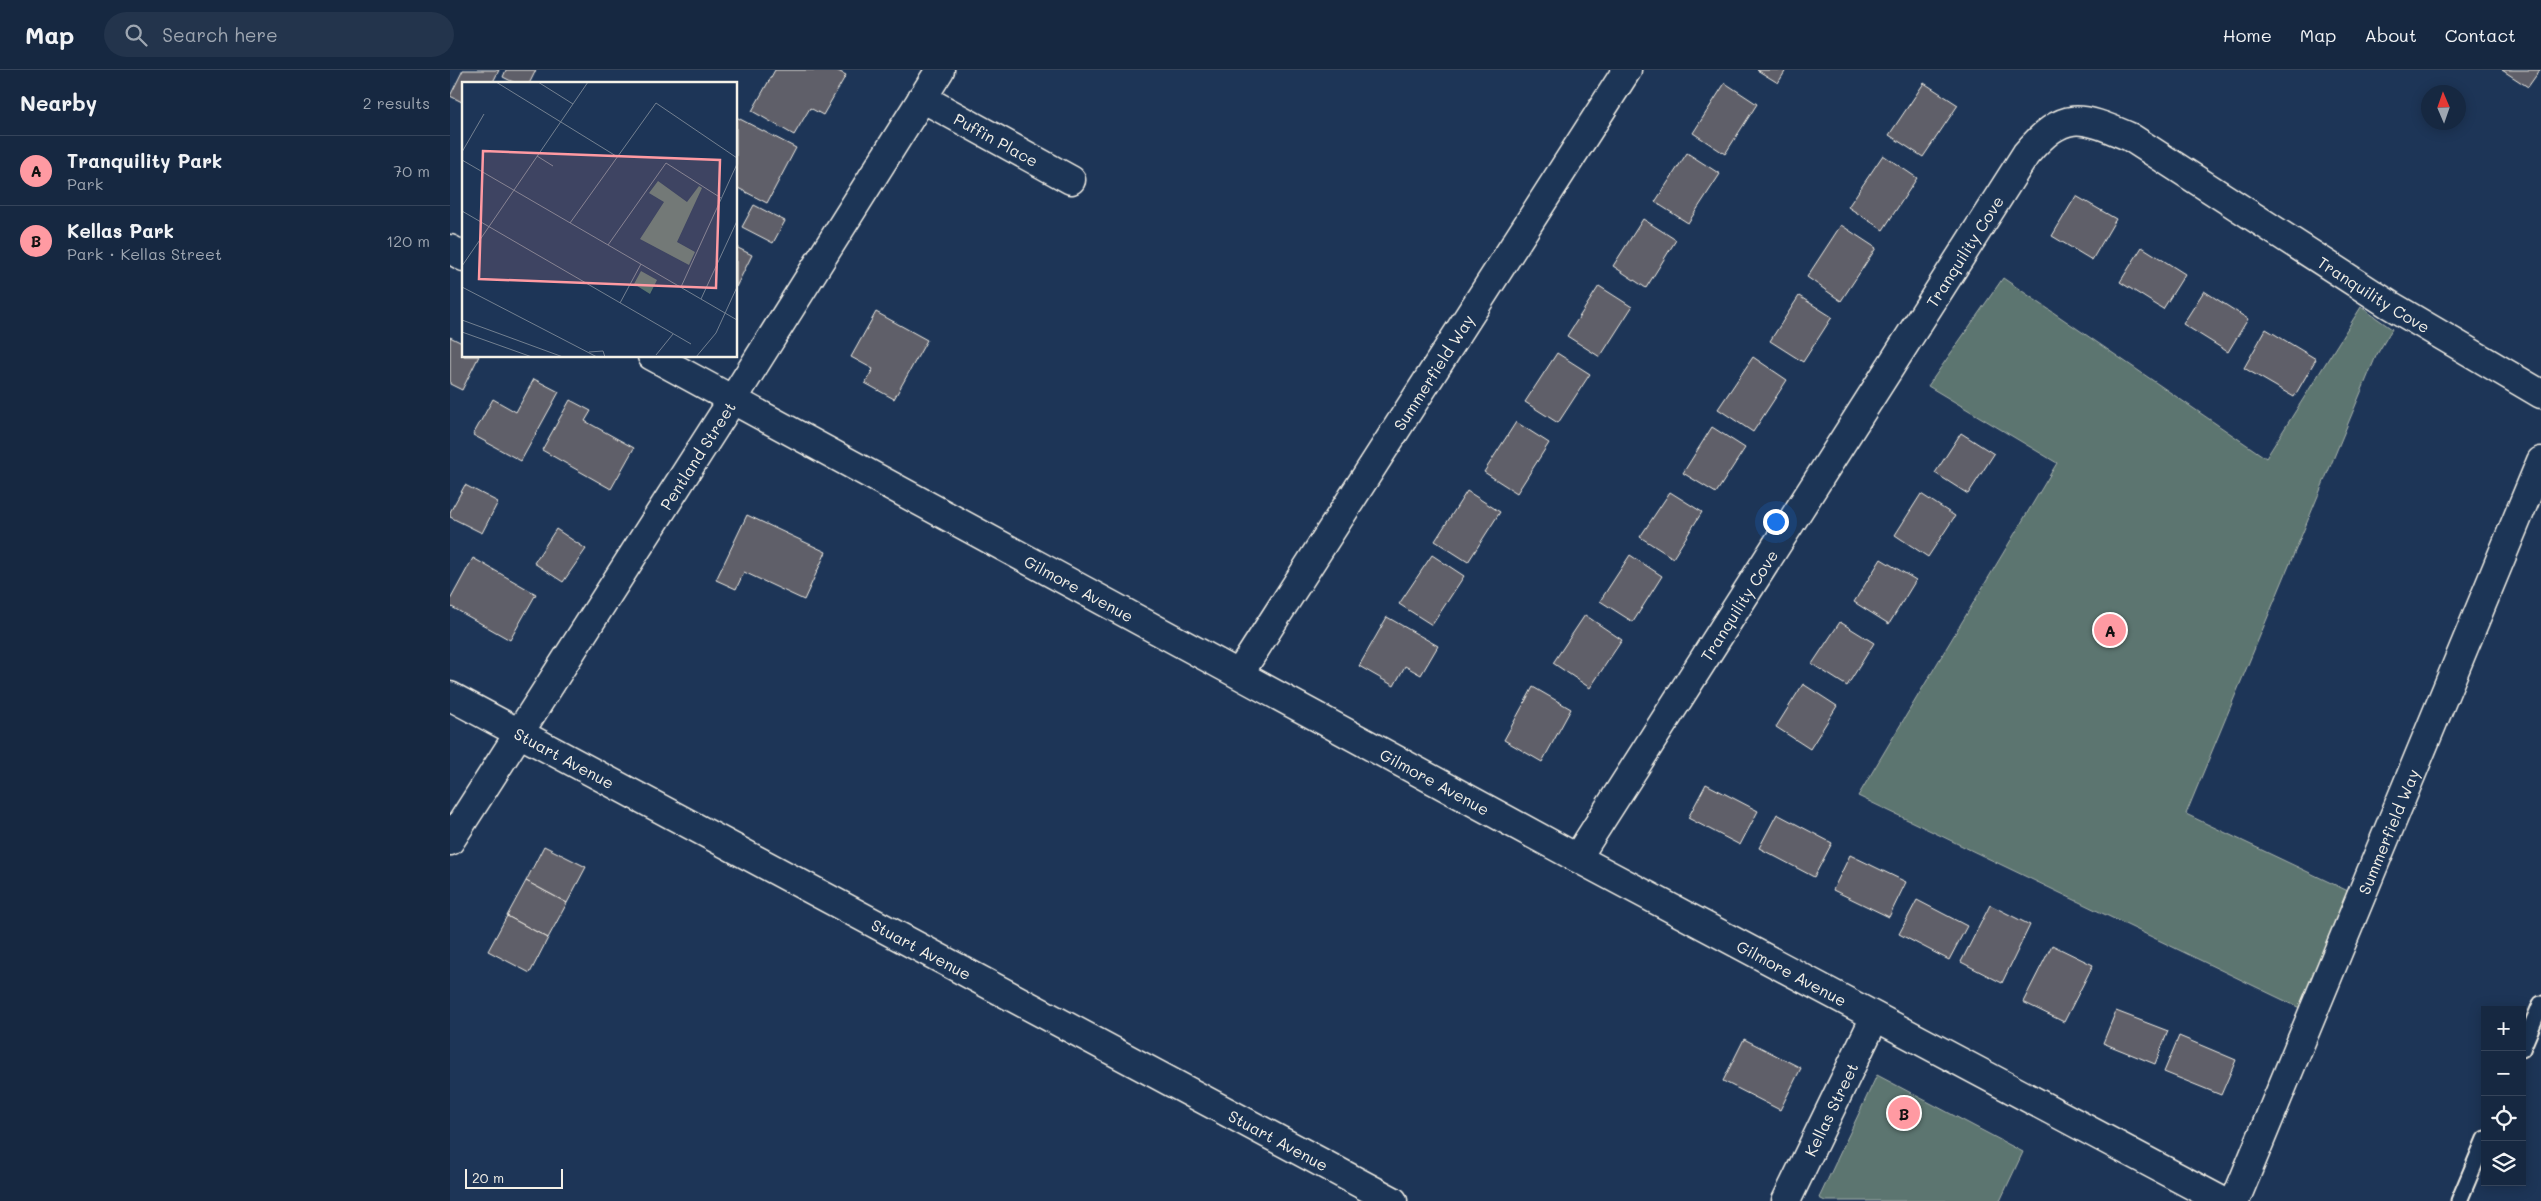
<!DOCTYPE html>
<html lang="en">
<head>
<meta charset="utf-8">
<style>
  body { margin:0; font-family:Mali,sans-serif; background:#23344c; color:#f1f3f6 }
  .controls { position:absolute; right:15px; bottom:15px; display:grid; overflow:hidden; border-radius:0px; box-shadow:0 2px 12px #0003 }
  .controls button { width:45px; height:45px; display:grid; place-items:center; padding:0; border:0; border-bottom:1px solid #35445a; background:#162841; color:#f1f3f6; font:25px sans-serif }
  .compass { position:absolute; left:1971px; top:15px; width:45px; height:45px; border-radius:50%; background:#162841; box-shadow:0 2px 12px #0003; rotate:358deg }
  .scale { position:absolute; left:15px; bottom:12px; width:98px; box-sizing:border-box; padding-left:5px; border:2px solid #f4f1e8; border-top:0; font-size:14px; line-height:18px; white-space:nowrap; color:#f4f1e8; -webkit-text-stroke:4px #1d3557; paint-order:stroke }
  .you { position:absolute; left:1325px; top:451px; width:18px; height:18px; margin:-12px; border:4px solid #fff; border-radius:50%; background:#1a73e8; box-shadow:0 0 0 8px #1a73e833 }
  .badge { display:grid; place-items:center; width:32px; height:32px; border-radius:50%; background:#ff9aa2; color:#111; font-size:16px; font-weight:700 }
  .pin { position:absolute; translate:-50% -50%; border:2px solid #fff; box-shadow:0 1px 5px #0006 }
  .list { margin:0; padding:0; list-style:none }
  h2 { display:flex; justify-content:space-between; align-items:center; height:65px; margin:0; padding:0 20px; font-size:21px }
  h2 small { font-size:16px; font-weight:400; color:#9ea6b1 }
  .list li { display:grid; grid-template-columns:32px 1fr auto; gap:15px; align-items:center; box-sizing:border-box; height:70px; padding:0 20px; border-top:1px solid #35445a }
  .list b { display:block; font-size:19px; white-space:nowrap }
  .list p { margin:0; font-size:16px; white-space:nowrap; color:#9ea6b1 }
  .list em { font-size:16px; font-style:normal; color:#9ea6b1 }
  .icon { flex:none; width:28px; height:28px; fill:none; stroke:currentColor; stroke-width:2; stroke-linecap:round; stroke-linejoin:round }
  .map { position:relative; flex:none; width:2091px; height:1131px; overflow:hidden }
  header { display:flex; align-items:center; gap:30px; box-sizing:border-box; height:70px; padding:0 25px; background:#162841; border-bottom:1px solid #35445a }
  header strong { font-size:24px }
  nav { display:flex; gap:28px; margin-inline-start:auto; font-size:18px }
  .search { width:350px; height:45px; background:#23344c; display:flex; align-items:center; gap:12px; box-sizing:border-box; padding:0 18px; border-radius:28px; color:#9ea6b1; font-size:19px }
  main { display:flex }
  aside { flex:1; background:#162841 }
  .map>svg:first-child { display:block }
  .green { fill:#5b7470; stroke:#a8b2ac }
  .building { fill:#5f5f69; stroke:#f4f1e8 }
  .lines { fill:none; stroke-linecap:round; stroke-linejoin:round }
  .lane-casing { stroke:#f4f1e8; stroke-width:19 }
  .street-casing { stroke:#f4f1e8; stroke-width:31 }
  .secondary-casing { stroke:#f4f1e8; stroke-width:31 }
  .lane { stroke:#1d3557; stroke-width:15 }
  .street { stroke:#1d3557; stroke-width:28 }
  .secondary { stroke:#1d3557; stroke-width:28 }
  .labels { text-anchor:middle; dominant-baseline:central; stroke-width:5; stroke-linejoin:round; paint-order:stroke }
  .street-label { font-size:16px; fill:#f4f1e8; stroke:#1d3557 }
  .inset-road { fill:none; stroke:#738091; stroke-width:1 }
  .view { fill:#ff9aa2; fill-opacity:0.15; stroke:#ff9aa2; stroke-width:2.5 }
  .inset-edge { fill:none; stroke:#f4f1e8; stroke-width:2.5 }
</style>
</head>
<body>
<header>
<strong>Map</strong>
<div class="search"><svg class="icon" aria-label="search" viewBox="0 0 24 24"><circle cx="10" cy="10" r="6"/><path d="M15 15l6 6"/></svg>Search here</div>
<nav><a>Home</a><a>Map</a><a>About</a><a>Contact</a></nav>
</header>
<main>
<aside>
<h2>Nearby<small>2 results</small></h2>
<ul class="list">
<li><span class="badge">A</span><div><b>Tranquility Park</b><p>Park</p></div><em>70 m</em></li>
<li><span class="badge">B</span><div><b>Kellas Park</b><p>Park · Kellas Street</p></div><em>120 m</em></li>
</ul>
</aside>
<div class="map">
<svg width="2091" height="1131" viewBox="0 0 2091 1131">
  <rect width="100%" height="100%" fill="#1d3557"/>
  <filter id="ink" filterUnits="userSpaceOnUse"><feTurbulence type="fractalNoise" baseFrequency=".02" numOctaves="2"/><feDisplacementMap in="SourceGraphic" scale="10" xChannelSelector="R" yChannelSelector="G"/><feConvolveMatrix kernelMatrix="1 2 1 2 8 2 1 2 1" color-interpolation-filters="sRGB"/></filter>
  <g filter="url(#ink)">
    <g class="green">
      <polygon points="1553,208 1816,388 1911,237 1942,259 1926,286 1736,744 1898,821 1852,939 1408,726 1607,393 1478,316"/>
      <polygon points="1427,1005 1573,1082 1550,1131 1375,1131 1369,1128"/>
    </g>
    <g class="building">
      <polygon points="13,0 49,0 42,14 14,14 14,33 0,26"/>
      <polygon points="56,0 86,0 79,14 67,14 53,7"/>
      <polygon points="325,0 386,0 396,5 373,45 360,38 344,65 302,41"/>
      <polygon points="1307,0 1336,0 1328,13"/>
      <polygon points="2052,0 2090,0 2078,17"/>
      <polygon points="1275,13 1307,34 1275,84 1243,63"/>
      <polygon points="1474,13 1508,35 1473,87 1439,65"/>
      <polygon points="286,47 346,78 317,133 286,117"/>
      <polygon points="1237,83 1270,104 1238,153 1205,132"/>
      <polygon points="1433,85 1467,108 1433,160 1398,137"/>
      <polygon points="1626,126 1666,149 1642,190 1602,166"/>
      <polygon points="304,135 335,151 323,173 292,157"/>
      <polygon points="1193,149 1226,170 1196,218 1163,196"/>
      <polygon points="1391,155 1426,178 1391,231 1357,207"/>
      <polygon points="286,177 302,185 286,217"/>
      <polygon points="1692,177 1735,204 1713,239 1670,212"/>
      <polygon points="1149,216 1182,237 1150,287 1117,266"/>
      <polygon points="1754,221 1798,249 1778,282 1733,254"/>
      <polygon points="1349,226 1382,247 1353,292 1320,271"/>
      <polygon points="426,242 477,270 444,329 415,313 423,299 401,287"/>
      <polygon points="1816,259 1866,289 1844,327 1794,298"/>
      <polygon points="0,267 14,274 14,286 29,286 12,320 0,314"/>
      <polygon points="1107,283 1140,304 1108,353 1075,332"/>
      <polygon points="1303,287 1337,310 1303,362 1268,339"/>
      <polygon points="84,309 109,322 71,391 23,365 43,329 66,342"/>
      <polygon points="120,330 141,341 135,351 184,378 161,419 92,380"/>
      <polygon points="1066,352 1099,373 1067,423 1034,402"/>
      <polygon points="1262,357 1295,378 1266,423 1233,403"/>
      <polygon points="1511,363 1544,384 1518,424 1485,403"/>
      <polygon points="15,415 48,432 32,463 0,447 0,442"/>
      <polygon points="1017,421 1050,442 1018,492 985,471"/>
      <polygon points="1220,422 1252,442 1223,488 1190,467"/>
      <polygon points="1471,424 1505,446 1478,487 1445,465"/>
      <polygon points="297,445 376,482 354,530 294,502 286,519 266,510"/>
      <polygon points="106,459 136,479 113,512 84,493"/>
      <polygon points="982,485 1014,506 982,555 949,534"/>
      <polygon points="1180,485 1212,506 1183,552 1150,531"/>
      <polygon points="23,488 86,524 60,570 0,536 0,530"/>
      <polygon points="1431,489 1466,510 1439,554 1404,532"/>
      <polygon points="1135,545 1172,570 1140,618 1103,593"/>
      <polygon points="937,547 988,576 971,605 955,596 944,616 909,596"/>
      <polygon points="1390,552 1424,573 1397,616 1362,594"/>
      <polygon points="1353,614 1387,636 1360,679 1326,657"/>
      <polygon points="1083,617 1121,639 1092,692 1054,670"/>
      <polygon points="1256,714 1308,741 1290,775 1238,748"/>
      <polygon points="1327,744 1382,773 1364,807 1309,778"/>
      <polygon points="94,776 136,797 117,833 76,811"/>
      <polygon points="1400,785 1456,812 1439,847 1383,820"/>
      <polygon points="76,811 117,833 98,868 57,846"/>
      <polygon points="1467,830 1517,856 1499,890 1449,864"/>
      <polygon points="1540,835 1580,855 1552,913 1511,892"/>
      <polygon points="57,846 98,868 80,903 38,881"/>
      <polygon points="1602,875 1643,895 1614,952 1573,932"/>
      <polygon points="1666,941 1718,961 1705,994 1653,973"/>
      <polygon points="1729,966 1786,990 1771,1025 1714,1002"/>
      <polygon points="1294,969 1351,998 1330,1040 1273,1011"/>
    </g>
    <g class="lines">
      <defs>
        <g id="lane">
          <polyline points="2072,979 2091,934"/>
          <polyline points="2009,1131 2035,1069"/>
        </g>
        <g id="street">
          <path id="s1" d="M472,28l149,82"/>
          <path id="s2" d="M789,604l388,-604"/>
          <path id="s3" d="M0,626l943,505"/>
          <path id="s4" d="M0,771l283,-442 207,-329"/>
          <path id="s5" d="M1127,788l449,-704c38,-44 53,-39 104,-17l260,168 151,89"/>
          <path id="s6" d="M1336,1131l89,-184"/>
          <path id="s7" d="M1785,1131l306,-740"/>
        </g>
        <g id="secondary">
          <polyline points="0,179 14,187"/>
          <path id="s8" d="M202,286l925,502 645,343"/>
        </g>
      </defs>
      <use href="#lane" class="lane-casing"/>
      <use href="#street" class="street-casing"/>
      <use href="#secondary" class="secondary-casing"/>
      <use href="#lane" class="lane"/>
      <use href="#street" class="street"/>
      <use href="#secondary" class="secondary"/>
    </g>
  </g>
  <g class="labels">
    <g class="street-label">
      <text stroke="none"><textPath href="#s1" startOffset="85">Puffin Place</textPath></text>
      <text stroke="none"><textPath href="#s5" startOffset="720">Tranquility Cove</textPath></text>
      <text stroke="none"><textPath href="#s5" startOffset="1244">Tranquility Cove</textPath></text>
      <text stroke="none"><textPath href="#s2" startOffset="359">Summerfield Way</textPath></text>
      <text stroke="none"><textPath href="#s4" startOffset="458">Pentland Street</textPath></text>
      <text stroke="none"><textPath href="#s8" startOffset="486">Gilmore Avenue</textPath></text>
      <text stroke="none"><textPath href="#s5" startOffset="300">Tranquility Cove</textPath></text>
      <text stroke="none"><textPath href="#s3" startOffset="130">Stuart Avenue</textPath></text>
      <text stroke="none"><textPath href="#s8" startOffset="891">Gilmore Avenue</textPath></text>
      <text stroke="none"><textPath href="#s7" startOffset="400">Summerfield Way</textPath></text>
      <text stroke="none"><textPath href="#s3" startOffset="535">Stuart Avenue</textPath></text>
      <text stroke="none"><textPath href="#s8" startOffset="1296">Gilmore Avenue</textPath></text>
      <text stroke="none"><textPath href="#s6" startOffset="102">Kellas Street</textPath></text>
      <text stroke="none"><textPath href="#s3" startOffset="940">Stuart Avenue</textPath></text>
    </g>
  </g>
  <g transform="translate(12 12)">
    <rect width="275" height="275" fill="#1d3557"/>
    <path d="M196,99l29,21 12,-16 3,2 -25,54 18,10 -6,13 -49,-26 24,-37 -15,-9zM179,189l16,9 -7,14 -16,-10z" fill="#5b7470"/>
    <path class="inset-road" d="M34,0l120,74M76,0l35,22M0,70l22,-38M75,74l16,10M0,78l275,160M0,129l229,133M108,141l86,-120 81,55M146,163l58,-82 55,35M0,184l126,-184M0,205l135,70M219,205l56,-123M239,217l36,-78M158,221l21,-39M0,238l101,37M0,250l70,25M127,270l14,-1 2,6M194,273l17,-21M234,275l20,-24 21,-46"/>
    <path class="view" d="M21,69l237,9 -4,128 -237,-9z"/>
    <rect width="275" height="275" class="inset-edge"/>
  </g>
</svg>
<div class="controls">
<button>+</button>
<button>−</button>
<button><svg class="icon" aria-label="locate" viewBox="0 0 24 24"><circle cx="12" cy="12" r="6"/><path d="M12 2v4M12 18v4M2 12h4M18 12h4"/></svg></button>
<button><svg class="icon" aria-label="layers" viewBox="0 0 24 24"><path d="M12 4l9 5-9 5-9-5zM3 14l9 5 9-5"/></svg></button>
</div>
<svg class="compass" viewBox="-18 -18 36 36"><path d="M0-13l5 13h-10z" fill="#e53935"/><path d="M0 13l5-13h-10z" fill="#9ea6b1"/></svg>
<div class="scale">20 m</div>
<div class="you"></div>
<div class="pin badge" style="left:1660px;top:560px">A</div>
<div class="pin badge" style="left:1454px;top:1043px">B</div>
</div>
</main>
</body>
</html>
